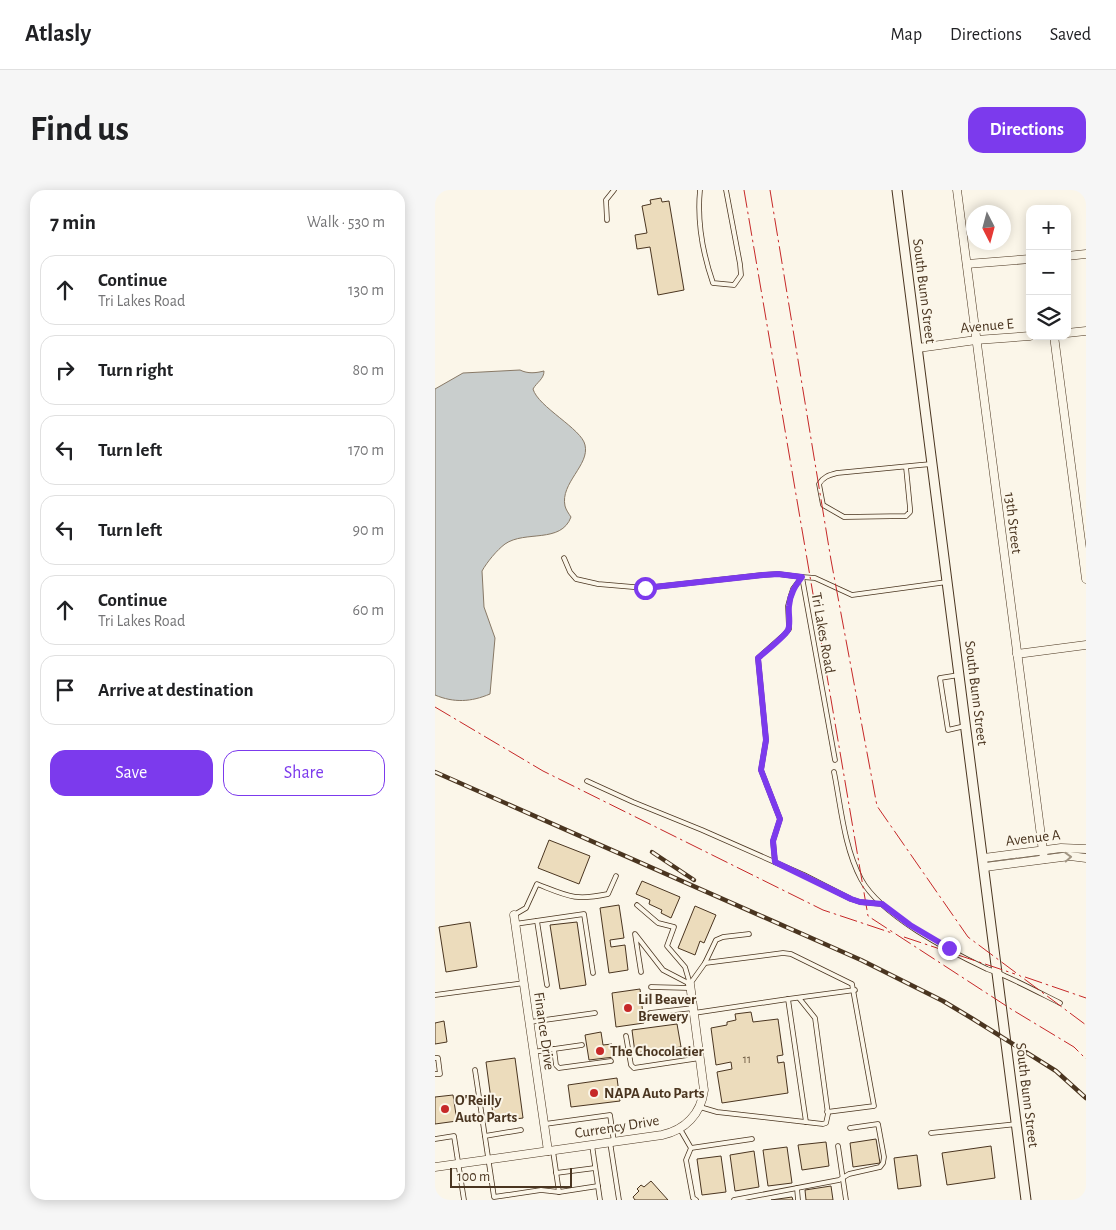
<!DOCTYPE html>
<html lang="en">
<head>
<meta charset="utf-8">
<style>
  body { margin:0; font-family:"Alegreya Sans",sans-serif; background:#f6f6f6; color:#202124 }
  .controls { position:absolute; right:15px; top:15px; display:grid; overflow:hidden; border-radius:10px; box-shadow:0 2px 12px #0003 }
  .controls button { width:45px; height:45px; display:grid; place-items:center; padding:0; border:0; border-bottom:1px solid #e0e0e0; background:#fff; color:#202124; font:25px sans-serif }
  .compass { position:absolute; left:531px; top:15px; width:45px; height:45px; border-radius:50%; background:#fff; box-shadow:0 2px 12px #0003; rotate:174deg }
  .scale { position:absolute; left:15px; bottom:12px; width:122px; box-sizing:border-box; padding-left:5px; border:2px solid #4a3520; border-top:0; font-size:14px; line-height:18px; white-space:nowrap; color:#4a3520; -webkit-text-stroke:4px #fbf6e9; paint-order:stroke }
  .stop { position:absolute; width:15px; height:15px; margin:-11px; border:4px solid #7c3aed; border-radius:50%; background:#fff }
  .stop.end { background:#7c3aed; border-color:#fff; box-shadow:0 1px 5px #0008 }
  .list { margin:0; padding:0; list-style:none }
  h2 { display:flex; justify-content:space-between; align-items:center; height:65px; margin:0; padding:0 20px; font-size:21px }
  h2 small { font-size:16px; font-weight:400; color:#757577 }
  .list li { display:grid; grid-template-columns:32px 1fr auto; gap:15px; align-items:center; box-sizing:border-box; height:70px; margin:0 10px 10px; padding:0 10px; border:1px solid #e0e0e0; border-radius:15px }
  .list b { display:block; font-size:19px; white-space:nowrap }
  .list p { margin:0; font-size:16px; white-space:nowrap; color:#757577 }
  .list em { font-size:16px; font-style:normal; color:#757577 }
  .actions { display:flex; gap:10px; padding:15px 20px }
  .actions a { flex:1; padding:11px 0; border:1px solid #7c3aed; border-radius:15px; text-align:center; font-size:18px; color:#7c3aed }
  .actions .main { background:#7c3aed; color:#fff }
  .icon { flex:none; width:28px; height:28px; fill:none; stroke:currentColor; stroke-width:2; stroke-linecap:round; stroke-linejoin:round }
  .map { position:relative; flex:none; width:651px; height:1010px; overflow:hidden; border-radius:15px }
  header { display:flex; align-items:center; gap:30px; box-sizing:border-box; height:70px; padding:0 25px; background:#fff; border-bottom:1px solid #e0e0e0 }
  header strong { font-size:24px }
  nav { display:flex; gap:28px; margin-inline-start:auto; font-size:18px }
  .intro { display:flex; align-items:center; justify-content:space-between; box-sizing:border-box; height:120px; padding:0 30px }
  h1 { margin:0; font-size:35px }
  .button { padding:12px 22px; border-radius:15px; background:#7c3aed; color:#fff; font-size:18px; font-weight:700 }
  main { display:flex; gap:30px; padding:0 30px }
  aside { flex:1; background:#fff; border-radius:15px; box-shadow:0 2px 12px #0003 }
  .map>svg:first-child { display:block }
  .water { fill:#c9cecd; stroke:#887966 }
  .building { fill:#ecdcbc; stroke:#4a3520 }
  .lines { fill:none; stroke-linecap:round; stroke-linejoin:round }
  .service-casing { stroke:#4a3520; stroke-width:5.5 }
  .minor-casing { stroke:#4a3520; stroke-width:9 }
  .tertiary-casing { stroke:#4a3520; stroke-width:11 }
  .service { stroke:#fbf6e9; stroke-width:4 }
  .minor { stroke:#fbf6e9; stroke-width:8 }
  .tertiary { stroke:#fbf6e9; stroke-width:9 }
  .rail-casing { stroke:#4a3520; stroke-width:4.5 }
  .rail { stroke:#fbf6e9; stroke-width:2.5; stroke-dasharray:8; stroke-linecap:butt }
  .power { stroke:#c62828; stroke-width:1; stroke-dasharray:18 4 2.5 4; stroke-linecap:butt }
  .oneway { stroke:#a29684 }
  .route { stroke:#7c3aed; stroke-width:6 }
  .poi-dot { fill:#c62828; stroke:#fbf6e9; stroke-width:2 }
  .labels { text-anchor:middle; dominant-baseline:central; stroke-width:4; stroke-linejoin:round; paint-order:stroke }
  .number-label { font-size:12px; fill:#725f47 }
  .street-label { font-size:15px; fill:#4a3520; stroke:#fbf6e9 }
  .poi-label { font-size:15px; font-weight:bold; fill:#4a3520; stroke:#fbf6e9; text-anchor:start }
</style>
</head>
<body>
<header>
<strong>Atlasly</strong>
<nav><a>Map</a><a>Directions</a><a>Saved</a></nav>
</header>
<div class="intro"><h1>Find us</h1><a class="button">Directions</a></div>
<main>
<aside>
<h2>7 min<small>Walk · 530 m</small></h2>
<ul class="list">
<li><svg class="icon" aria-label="ahead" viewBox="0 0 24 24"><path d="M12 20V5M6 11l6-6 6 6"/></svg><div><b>Continue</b><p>Tri Lakes Road</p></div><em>130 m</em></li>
<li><svg class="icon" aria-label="right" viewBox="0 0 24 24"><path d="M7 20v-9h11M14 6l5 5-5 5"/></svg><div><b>Turn right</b></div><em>80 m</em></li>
<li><svg class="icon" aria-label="left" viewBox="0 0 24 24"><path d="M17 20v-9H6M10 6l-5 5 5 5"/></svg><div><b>Turn left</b></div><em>170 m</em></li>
<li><svg class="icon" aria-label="left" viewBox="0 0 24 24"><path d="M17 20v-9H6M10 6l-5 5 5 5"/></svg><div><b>Turn left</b></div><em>90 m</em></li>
<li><svg class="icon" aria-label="ahead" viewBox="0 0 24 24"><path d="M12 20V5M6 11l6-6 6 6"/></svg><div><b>Continue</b><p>Tri Lakes Road</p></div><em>60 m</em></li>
<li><svg class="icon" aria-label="arrive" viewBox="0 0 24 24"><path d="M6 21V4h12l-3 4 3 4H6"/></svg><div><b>Arrive at destination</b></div></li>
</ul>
<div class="actions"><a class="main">Save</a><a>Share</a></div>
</aside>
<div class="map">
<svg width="651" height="1010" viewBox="0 0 651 1010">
  <rect width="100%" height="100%" fill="#fbf6e9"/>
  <path class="water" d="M85,180c8,4 16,3 24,1 0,8 -7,11 -11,18 5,18 49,40 52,56 5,20 -25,38 -20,61 1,4 4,8 6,11 -10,27 -46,13 -66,27 -8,6 -18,18 -23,27l2,36 11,31 -5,56c-19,8 -36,9 -55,1v-306l28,-16z"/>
  <g class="building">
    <polygon points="226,8 227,12 234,11 249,100 223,105 215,57 202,59 200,45 212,43 207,16 216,14 215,10"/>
    <polygon points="114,650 155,666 144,694 103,678"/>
    <polygon points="207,691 245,707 236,728 226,723 227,720 214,714 215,710 201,704"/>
    <polygon points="184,715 189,748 175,750 176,757 190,755 193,780 174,783 165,718"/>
    <polygon points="260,716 281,725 269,753 265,751 260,765 243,758"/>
    <polygon points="35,732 42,777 11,782 4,737"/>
    <polygon points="142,732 151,795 125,799 115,735"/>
    <polygon points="205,799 209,833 181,837 177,803"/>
    <polygon points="316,822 318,832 343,829 348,865 342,866 343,873 349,872 353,903 287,913 282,882 297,879 296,872 281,875 276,838 292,835 292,832 301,830 300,824"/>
    <polygon points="9,831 12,852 0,854 0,833"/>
    <polygon points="242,834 246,857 200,863 197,840"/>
    <polygon points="166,842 168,855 177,854 179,867 154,870 150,845"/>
    <polygon points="80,868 88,928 59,932 51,872"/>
    <polygon points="182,888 185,911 136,917 133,895"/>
    <polygon points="18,905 22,931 0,934 0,907"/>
    <polygon points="441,949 445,973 418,977 415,953"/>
    <polygon points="391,952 394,976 367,980 363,955"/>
    <polygon points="556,956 560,988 512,995 507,963"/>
    <polygon points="352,957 357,993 333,996 328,960"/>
    <polygon points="319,961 324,997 300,1001 295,965"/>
    <polygon points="482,965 486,996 463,999 459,968"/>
    <polygon points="286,966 291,1002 267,1005 262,969"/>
    <polygon points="216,991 233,1010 200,1010 198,1007 204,1001 202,999 206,995 209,997"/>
    <polygon points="396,996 398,1010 371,1010 370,1000"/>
    <polygon points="357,1007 358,1010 336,1010"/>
  </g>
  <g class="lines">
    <defs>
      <g id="service">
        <path d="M265,0c-3,31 3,64 13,93l21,2 7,-10 -1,-11 -14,-74"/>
        <polyline points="172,30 171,10 179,0"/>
        <path d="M471,277l4,41v4l-4,4 -62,1 -21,-12 -4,-21c4,-7 10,-9 18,-11l83,-8 12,-1"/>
        <polyline points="129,368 135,382 141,389 163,394 210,398 327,385 343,384 367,387 400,570"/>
        <polyline points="524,485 505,488 513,540 530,536"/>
        <path d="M399,582c7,35 10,75 27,107 19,36 90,73 126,90 6,2 12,4 18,7 18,8 37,18 55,27"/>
        <polyline points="152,591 198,612 267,640 369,685 416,709 425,712 447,714"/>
        <polyline points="340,672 338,651 345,629 326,580 331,550 323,468 350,444 354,439 353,416 356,405 358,399 367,387 380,388 417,405 512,392"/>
        <polyline points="202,715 223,733 239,737 232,756 250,777 255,794"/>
        <path d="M79,725l12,-7 11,-24c31,12 37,17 71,10l8,-18"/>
        <polyline points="102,731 112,795"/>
        <polyline points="80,734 149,724 158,783"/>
        <polyline points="270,773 281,750 288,747 314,744"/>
        <polyline points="206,782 200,744 228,780 255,794"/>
        <polyline points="255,794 270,773 348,763 356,764 417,794 439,916 392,922"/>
        <polyline points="216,797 255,798"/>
        <polyline points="0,805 89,793"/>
        <polyline points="353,809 420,800"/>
        <polyline points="215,823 258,818"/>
        <polyline points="259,823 353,809 371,932"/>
        <polyline points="95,832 160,823"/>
        <polyline points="191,846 196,875 199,878 265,868"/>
        <polyline points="119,859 147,855"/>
        <polyline points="98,862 119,859 121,875 124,878 176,871"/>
        <polyline points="0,868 3,868 5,884 0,884"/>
        <polyline points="40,880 59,1007 106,1000 124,1002 163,996"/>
        <polyline points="265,917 282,922 388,934 391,933 393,924 380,828 364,808"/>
        <polyline points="110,934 175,925 179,952"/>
        <polyline points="245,939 256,958 251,970 258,1008 261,1010"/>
        <polyline points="496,943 582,934"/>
        <polyline points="50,946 86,940"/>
        <polyline points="0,949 19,946 29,1010"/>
        <polyline points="175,952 184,1010"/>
        <polyline points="157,955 165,1010"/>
        <polyline points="403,956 411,1010"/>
        <polyline points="256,958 317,949"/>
        <polyline points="118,961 124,1002"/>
        <polyline points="121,983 160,978"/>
        <polyline points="362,998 363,1010"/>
        <polyline points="299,1010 404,990 414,984 445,977 448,973 449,967 443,934 415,938"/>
      </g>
      <g id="minor">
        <polyline points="522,0 609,669"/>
        <polyline points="632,66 651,64"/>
        <polyline points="532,74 595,69"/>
        <polyline points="632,143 651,141"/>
        <polyline points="619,146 651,389"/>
        <polyline points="483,158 541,150 595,146"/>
        <polyline points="582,464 651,455"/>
        <polyline points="549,668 626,658 651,659"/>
        <polyline points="550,677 635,666 651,668"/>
        <polyline points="79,725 113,961"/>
        <path d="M0,977l227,-32c23,-5 39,-21 42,-45l-14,-106"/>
      </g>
      <polyline id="tertiary" points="462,0 591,1010"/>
    </defs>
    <use href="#service" class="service-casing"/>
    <use href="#minor" class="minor-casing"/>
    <use href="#tertiary" class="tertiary-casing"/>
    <use href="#service" class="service"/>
    <use href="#minor" class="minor"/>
    <use href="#tertiary" class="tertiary"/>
    <defs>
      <g id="rail">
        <polyline points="0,582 426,770 508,811 538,829 621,881 651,908"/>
        <polyline points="217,662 259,690"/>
      </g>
    </defs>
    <use href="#rail" class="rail-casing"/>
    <use href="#rail" class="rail"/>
    <g class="power">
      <polyline points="309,0 433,726 576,819 639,857 651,869"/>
      <polyline points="335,0 396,370 442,616 533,747 651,835"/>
      <polyline points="0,517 108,581 388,720 457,743"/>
      <polyline points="469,747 580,784"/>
      <polyline points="590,787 651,808"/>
    </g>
  </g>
  <defs><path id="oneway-chevron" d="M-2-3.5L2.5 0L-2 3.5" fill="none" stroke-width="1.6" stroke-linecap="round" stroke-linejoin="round" transform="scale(1.25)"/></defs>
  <use class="oneway" href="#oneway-chevron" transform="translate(633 667) rotate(-3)"/>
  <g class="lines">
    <path class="route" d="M210,398l118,-13 15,-1 24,3c-7,9 -12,17 -13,29 -1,8 2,17 -1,24 -4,7 -23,22 -30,28l8,82 -5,30 19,49 -7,22 2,21 76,37 9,3 22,2 28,21 39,23"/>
  </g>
  <g class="poi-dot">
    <circle cx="193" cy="818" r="5"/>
    <circle cx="165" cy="861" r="5"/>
    <circle cx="159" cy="903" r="5"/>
    <circle cx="10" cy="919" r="5"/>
  </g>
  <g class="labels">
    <g class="number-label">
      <text x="312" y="869">11</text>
    </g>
    <g class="street-label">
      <text transform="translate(489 101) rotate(83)">South Bunn Street</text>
      <text transform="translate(552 136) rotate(-5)">Avenue E</text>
      <text transform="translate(578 333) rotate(83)">13th Street</text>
      <text transform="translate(388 443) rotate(80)">Tri Lakes Road</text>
      <text transform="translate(541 503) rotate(83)">South Bunn Street</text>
      <text transform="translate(598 648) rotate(-7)">Avenue A</text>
      <text transform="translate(109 841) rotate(82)">Finance Drive</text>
      <text transform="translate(592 905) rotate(83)">South Bunn Street</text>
      <text transform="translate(182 937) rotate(-9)">Currency Drive</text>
    </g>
    <g class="poi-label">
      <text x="203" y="809">Lil Beaver<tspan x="203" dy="17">Brewery</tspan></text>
      <text x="175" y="861">The Chocolatier</text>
      <text x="169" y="903">NAPA Auto Parts</text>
      <text x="20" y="910">O'Reilly<tspan x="20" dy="17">Auto Parts</tspan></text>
    </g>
  </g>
</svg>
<div class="controls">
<button>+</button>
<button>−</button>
<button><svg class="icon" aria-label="layers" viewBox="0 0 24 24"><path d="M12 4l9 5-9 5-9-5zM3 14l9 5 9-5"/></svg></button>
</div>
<svg class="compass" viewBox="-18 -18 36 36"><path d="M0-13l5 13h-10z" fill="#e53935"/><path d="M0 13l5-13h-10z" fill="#757577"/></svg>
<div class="scale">100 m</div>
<div class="stop" style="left:210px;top:398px"></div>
<div class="stop end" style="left:514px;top:758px"></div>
</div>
</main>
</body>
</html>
